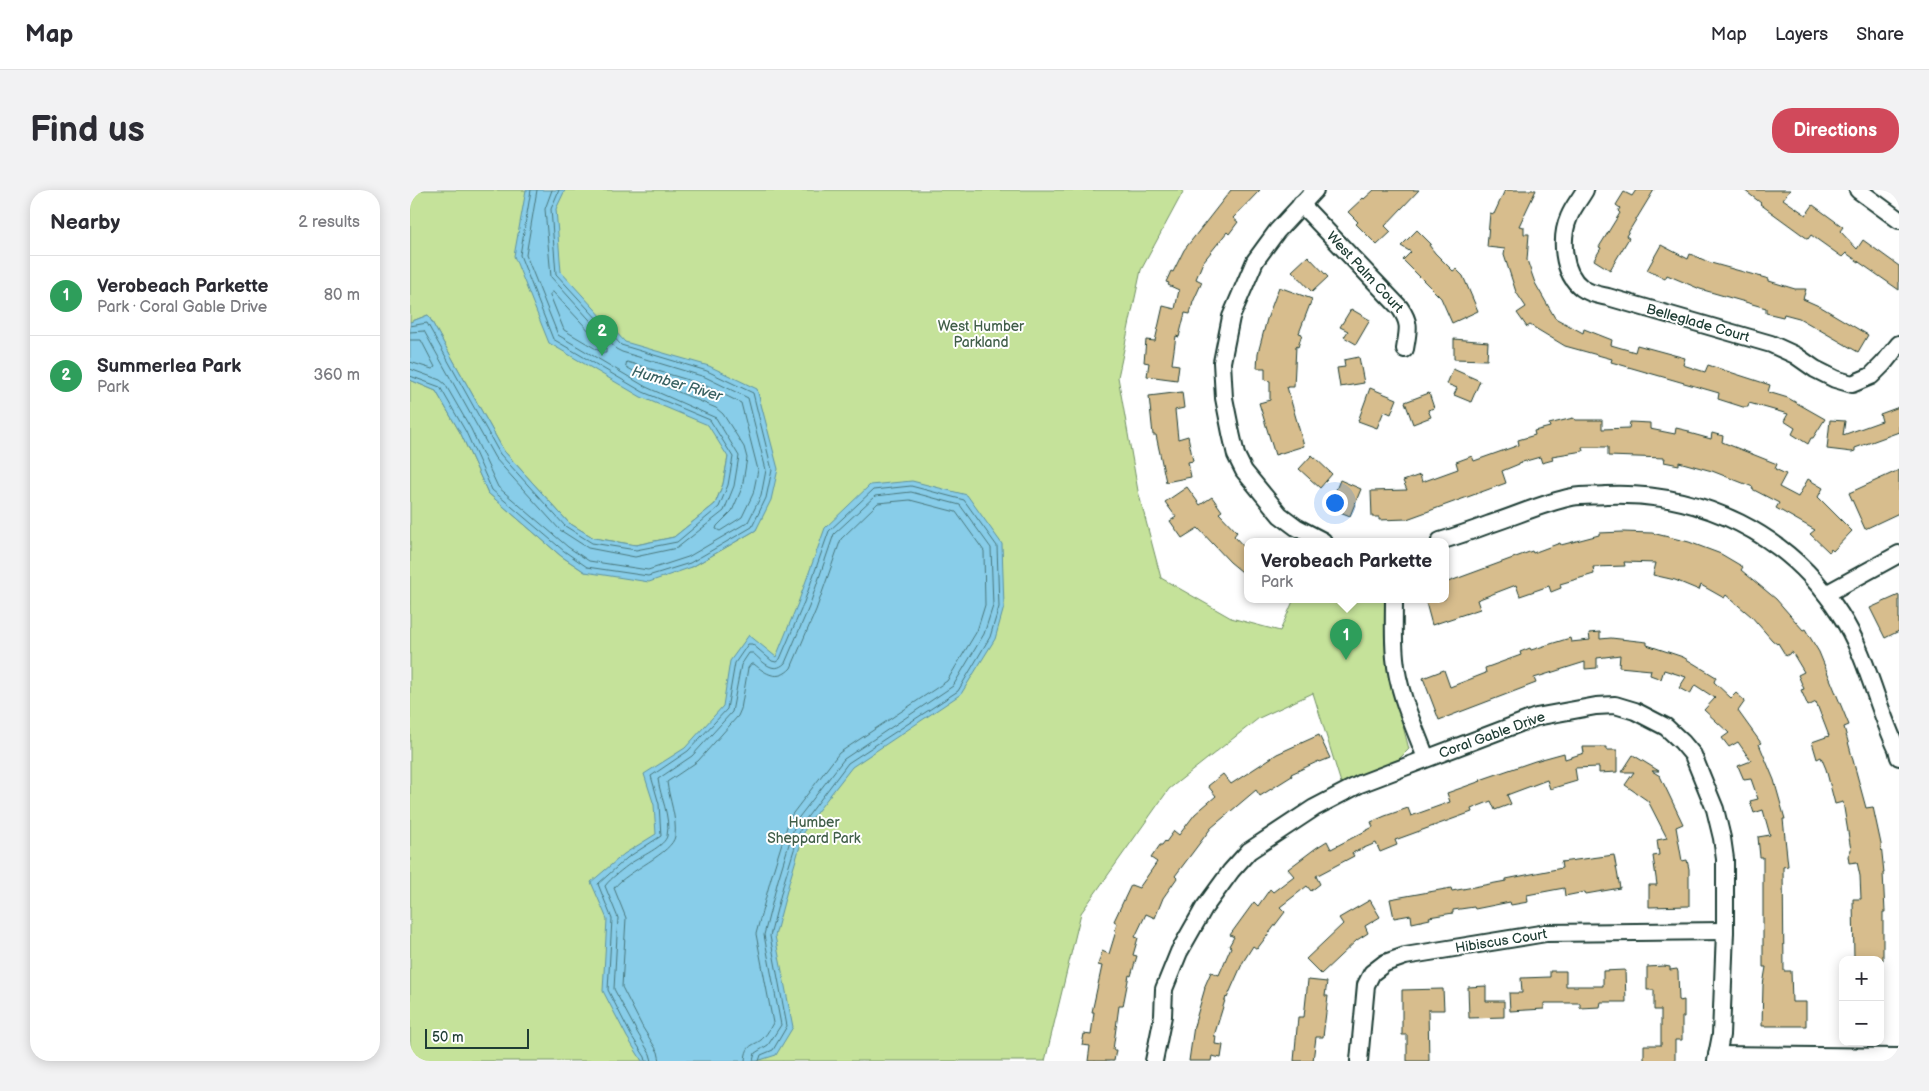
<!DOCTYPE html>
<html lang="en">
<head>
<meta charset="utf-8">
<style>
  body { margin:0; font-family:"Balsamiq Sans",sans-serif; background:#f2f2f3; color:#2b2b33 }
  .controls { position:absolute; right:15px; bottom:15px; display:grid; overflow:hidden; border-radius:10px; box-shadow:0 2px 12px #0003 }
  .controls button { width:45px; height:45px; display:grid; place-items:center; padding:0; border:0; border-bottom:1px solid #e1e1e2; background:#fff; color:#2b2b33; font:25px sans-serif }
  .scale { position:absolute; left:15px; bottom:12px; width:104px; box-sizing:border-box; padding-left:5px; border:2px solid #1f3d34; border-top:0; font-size:14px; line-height:18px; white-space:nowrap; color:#1f3d34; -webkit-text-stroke:4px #fff; paint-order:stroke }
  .you { position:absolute; left:924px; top:312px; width:18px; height:18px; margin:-12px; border:4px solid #fff; border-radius:50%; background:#1a73e8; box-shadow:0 0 0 8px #1a73e833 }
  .badge { display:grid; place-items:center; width:32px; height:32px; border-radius:50%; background:#d1495b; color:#fff; font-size:16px; font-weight:700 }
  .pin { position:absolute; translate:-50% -41px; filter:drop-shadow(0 1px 2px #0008) }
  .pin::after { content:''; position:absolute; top:26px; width:18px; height:15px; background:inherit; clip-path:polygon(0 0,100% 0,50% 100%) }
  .popup { position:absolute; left:834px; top:348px; width:205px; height:65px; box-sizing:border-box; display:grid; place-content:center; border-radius:10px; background:#fff; filter:drop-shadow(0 1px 4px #0005); font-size:16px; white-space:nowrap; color:#7c7c81 }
  .popup b { font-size:19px; color:#2b2b33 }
  .popup::after { content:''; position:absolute; left:50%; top:100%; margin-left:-10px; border:10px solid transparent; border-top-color:#fff }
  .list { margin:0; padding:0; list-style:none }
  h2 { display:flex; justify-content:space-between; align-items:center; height:65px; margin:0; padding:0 20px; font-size:21px }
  h2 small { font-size:16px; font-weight:400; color:#7c7c81 }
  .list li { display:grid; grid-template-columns:32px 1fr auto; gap:15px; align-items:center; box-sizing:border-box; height:80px; padding:0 20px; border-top:1px solid #e1e1e2 }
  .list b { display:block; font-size:19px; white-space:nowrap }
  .list p { margin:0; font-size:16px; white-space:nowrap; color:#7c7c81 }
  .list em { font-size:16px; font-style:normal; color:#7c7c81 }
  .map { position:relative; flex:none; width:1489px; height:871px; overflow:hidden; border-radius:20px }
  header { display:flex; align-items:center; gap:30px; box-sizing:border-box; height:70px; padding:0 25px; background:#fff; border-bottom:1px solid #e1e1e2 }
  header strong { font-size:24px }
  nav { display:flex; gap:28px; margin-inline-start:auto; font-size:18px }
  .intro { display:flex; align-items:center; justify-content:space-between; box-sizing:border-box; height:120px; padding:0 30px }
  h1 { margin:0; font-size:35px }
  .button { padding:12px 22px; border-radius:20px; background:#d1495b; color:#fff; font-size:18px; font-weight:700 }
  main { display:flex; gap:30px; padding:0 30px }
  aside { flex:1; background:#fff; border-radius:20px; box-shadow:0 2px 12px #0003 }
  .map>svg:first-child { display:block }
  .green { fill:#c5e29a; stroke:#729067 }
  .water { fill:#88cde9; stroke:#5e93a1 }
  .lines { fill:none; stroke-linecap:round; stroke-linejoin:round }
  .shore { stroke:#49777c; stroke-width:1 }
  .building { fill:#d7bd8d; stroke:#1f3d34 }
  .minor-casing { stroke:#1f3d34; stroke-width:20 }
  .minor { stroke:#fff; stroke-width:16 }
  .labels { text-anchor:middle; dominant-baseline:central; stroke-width:4; stroke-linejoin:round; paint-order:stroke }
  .street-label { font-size:14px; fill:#1f3d34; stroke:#fff }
  .park-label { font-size:14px; fill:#405e48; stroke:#fff }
  .water-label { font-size:15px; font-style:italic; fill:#396161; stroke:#fff }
</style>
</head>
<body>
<header>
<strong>Map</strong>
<nav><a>Map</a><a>Layers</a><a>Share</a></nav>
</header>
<div class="intro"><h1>Find us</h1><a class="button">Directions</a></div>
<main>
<aside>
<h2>Nearby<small>2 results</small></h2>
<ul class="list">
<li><span class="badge" style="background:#2e9e5b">1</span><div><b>Verobeach Parkette</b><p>Park · Coral Gable Drive</p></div><em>80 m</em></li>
<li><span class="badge" style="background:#2e9e5b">2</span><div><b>Summerlea Park</b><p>Park</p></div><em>360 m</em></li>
</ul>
</aside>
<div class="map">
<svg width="1489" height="871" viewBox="0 0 1489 871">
  <rect width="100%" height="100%" fill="#fff"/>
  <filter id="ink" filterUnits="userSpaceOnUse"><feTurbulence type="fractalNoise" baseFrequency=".02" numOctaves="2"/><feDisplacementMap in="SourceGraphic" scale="10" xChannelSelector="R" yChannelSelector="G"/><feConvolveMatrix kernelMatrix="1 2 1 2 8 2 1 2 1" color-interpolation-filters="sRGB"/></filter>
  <g filter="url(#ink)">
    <polygon class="green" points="0,0 774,0 731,80 708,187 728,301 751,388 821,428 870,441 884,409 979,409 979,483 999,559 986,572 931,593 903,503 849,528 759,599 671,723 635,871 0,871 0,190 26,201 51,244 78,303 151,366 175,382 282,377 346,340 367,279 347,200 318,267 313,294 305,314 264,347 226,355 184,348 159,333 94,261 18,125 0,132"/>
    <g class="water">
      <polygon points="116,0 155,0 146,19 151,82 215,152 299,176 347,199 368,279 361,310 346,340 282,377 239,392 175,382 151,366 78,303 51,244 26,201 0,190 0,132 18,125 94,261 159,333 184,348 226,355 264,347 305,314 313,294 318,267 298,235 231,207 139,153 104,66"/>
      <polygon points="502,291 557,305 592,354 594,417 585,449 551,504 442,577 396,636 379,693 365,746 383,837 366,865 347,871 232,871 217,847 193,801 197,729 181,692 214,664 246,644 244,615 234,584 275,558 313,516 320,471 339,445 366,467 388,413 415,338 460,295"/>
    </g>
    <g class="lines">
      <g class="shore">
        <polygon points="143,102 196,159 196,163 193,163 154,140 140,105"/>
        <polyline points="0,136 17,133 90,264 155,336 182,353 226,360 267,352 309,317 318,295 323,267 300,230 233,202 143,149 110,65 121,0"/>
        <polyline points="0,142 14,141 85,268 150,340 178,358 225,367 267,358 314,321 324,296 329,266 306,228 236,197 148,145 116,65 127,0"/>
        <polyline points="0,150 11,150 25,177 22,179 0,172"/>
        <polygon points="217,172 292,194 331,213 348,280 343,304 332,327 310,341 306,339 307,336 322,321 332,298 337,268 334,257 313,224 306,218 240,190 216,177"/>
        <polyline points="0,179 30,190 35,194 61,239 88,297 158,357 179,371 238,380 278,367 338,332 351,306 356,280 338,208 295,187 212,162 206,159 141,87 135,19 142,0"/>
        <polyline points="0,186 30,197 56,242 82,300 154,361 177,377 238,386 280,373 342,337 356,308 362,280 343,203 297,181 211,155 146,84 141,19 149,0"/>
        <polyline points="236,871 235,867 221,845 198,800 202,729 188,694 217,668 251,646 249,614 241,586 278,561 317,519 325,473 338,454 342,454 362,471 366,472 370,469 393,415 419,341 463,300 501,296 554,310 587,356 589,417 580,447 548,501 438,573 392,634 374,692 360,746 377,836 363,860 351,865 349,871"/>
        <path d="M242,871l-2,-7 -13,-22 -23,-43 4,-71 -13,-32c6,-8 18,-17 26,-23 9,-6 34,-17 36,-27 4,-20 -7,-39 -9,-57l34,-23 40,-44 9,-47 8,-12h4c9,8 20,22 32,10l24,-56 25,-73 41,-38 36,-4 49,13 31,43 2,58 -9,28 -31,52 -109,73 -48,62 -18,59 -14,55 17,90 -13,20 -13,8 -2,8"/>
        <path d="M250,871l-2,-9 -15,-24 -21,-41 4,-69 -12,-30c13,-17 59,-35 61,-52 2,-19 -6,-37 -8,-54l31,-21 40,-45 3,-7 7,-41 3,-4h3c12,10 24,18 37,4l25,-58 25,-71 37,-36 32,-3 46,12 28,39 1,54 -8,26 -30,50 -108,72 -49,64 -19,61 -15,56 17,89c-3,5 -5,10 -9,14 -8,10 -18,4 -19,24"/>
      </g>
    </g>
    <g class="building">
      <polygon points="821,0 850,0 823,28 828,32 819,44 817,42 793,72 786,89 792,92 783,112 780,124 775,123 769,147 766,146 762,174 769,175 767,190 737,186 739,173 734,172 736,150 745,151 753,116 765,119 769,100 758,95 759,93 756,92 761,81 763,82 774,60"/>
      <polygon points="964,0 1009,0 975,36 981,42 967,55 946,34 948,32 938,22 953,8 954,9"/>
      <polygon points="1095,0 1126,0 1109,36 1114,37 1114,44 1119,44 1117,70 1125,93 1145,128 1173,143 1174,139 1202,150 1201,155 1225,162 1227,155 1275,168 1273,175 1295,182 1298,175 1360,195 1358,202 1378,208 1415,229 1403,248 1401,248 1398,254 1382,244 1385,238 1374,231 1378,224 1339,213 1338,217 1333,217 1308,209 1309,203 1201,172 1202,169 1155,156 1120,135 1117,137 1107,123 1116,117 1106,102 1094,65 1095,59 1077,57 1080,23 1084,24"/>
      <polygon points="1226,0 1244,0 1216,46 1219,48 1200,80 1184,70 1191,58 1189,57 1210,23 1208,21 1210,18 1206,15 1214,2 1222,6"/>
      <polygon points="1334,0 1380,0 1373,9 1396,25 1403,15 1433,37 1430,41 1447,59 1453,50 1489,76 1489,100 1436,63 1432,67 1401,45 1398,49 1350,14 1351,13"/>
      <polygon points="1007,40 1021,54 1019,55 1025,63 1043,81 1046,79 1053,86 1068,121 1042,133 1031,108 993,70 1001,62 991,56"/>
      <polygon points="1251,55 1278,69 1280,64 1301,73 1359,89 1359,91 1385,99 1396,99 1393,109 1411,117 1458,145 1448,162 1389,128 1374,124 1373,127 1356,123 1356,118 1290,99 1257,85 1255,89 1237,80"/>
      <polygon points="898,66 918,87 902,102 882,81"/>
      <polygon points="869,97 902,109 889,143 892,144 888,157 886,156 884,197 877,197 894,256 865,265 849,213 860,210 860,191 855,190 855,178 847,178 848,163 857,129"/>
      <polygon points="941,119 960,130 946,154 934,147 938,141 930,137"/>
      <polygon points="1044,149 1078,152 1077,170 1044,169"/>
      <polygon points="949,167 954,193 930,197 927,178 935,177 934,170"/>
      <polygon points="1043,179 1070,191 1061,212 1044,205 1047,198 1037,194"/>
      <polygon points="960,198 987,209 981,224 974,221 967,238 948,231"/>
      <polygon points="772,202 774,218 765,220 768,249 778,246 783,271 778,272 781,287 756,292 746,245 743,245 739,206"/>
      <polygon points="1019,203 1024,218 1018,220 1021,227 1003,234 995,212"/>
      <polygon points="1489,217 1489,242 1445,258 1445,261 1442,262 1417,259 1420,230 1435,231 1433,245 1472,231 1470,224"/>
      <polygon points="1163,228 1166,230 1192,230 1192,239 1219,238 1220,232 1240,233 1240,239 1265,244 1266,238 1279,241 1279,243 1301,249 1302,243 1313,246 1312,252 1367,274 1365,279 1376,284 1369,297 1388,307 1398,289 1413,298 1408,307 1442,341 1423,361 1421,359 1419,362 1400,344 1405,340 1366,318 1369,313 1342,299 1343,297 1302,281 1269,272 1269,275 1254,272 1255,268 1198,266 1198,257 1172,257 1173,261 1142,266 1143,270 1132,273 1130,267 1109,273 1109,274 1092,281 1096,293 997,329 969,330 969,327 962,327 961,301 997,300 993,291 1010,285 1012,292 1048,279 1046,272 1062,266 1064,271 1109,255 1108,250 1125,245 1124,241 1140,237 1139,234"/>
      <polygon points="902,265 922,284 910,298 889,279"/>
      <polygon points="1489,280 1489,323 1455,339 1439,303"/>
      <polygon points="930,290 951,299 940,326 925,320 928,315 921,312"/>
      <polygon points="777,297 790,315 802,307 812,321 809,323 827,342 824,346 837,360 837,386 820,372 788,338 772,348 760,331 766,327 755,312"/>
      <polygon points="1213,342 1242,343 1279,352 1311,364 1333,377 1331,380 1366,409 1393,440 1395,439 1409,462 1439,535 1434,537 1456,618 1463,617 1471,654 1474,683 1473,683 1475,722 1473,722 1473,770 1444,770 1443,709 1451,709 1450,686 1447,672 1439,673 1438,666 1441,660 1433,612 1425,614 1416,579 1411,567 1407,569 1402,552 1419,546 1406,512 1398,516 1391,500 1394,499 1388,485 1394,482 1382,462 1376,466 1368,453 1367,454 1362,450 1341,426 1316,405 1314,408 1291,395 1289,400 1265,390 1243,385 1246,373 1214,372 1215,376 1183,377 1184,384 1150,394 1151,398 1141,402 1139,396 1110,406 1106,395 1067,410 1070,419 1022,435 1015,409 1035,409 1035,393 1122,361 1123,363 1150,353 1151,355 1189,345 1189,343"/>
      <polygon points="1489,405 1489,441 1475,448 1460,418"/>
      <polygon points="1190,442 1190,449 1201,448 1237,452 1237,455 1273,467 1306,487 1304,492 1321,508 1326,503 1335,511 1328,521 1351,553 1349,554 1364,590 1375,629 1373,629 1378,676 1373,677 1374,781 1381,781 1382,812 1396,812 1396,836 1352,836 1353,795 1356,777 1353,777 1353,667 1350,667 1348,647 1360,645 1353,620 1344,623 1340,611 1348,609 1341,589 1334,590 1328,576 1341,571 1328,552 1319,557 1312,548 1319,543 1294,520 1305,508 1285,495 1280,504 1269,498 1276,487 1254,480 1251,489 1240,485 1241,480 1209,477 1210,465 1187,468 1187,478 1175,479 1175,472 1124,488 1126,493 1029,530 1013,488 1034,480 1040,497 1076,483 1075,478 1111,465 1110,462 1120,458 1121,460 1160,448 1161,452 1180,450 1179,443"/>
      <polygon points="909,545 920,568 910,572 909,571 881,584 882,586 850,606 846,600 801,638 765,686 767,688 753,708 745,728 736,724 725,747 728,748 723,765 727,766 721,786 719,785 713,816 709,816 703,860 706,860 704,871 678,871 680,856 672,855 674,844 681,845 684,822 682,822 692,776 688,775 692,761 699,764 706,741 705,741 707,733 704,731 721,695 729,698 747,672 741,668 750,655 752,655 755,651 756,652 764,641 769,645 785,624 806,606 798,596 813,584 821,594 867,564"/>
      <polygon points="1173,557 1196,557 1196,560 1207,560 1207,582 1189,583 1189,577 1165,578 1167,591 1140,599 1137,590 1097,605 1101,614 1085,620 1081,611 1061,619 1062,622 985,650 987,655 970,662 966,653 942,663 944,666 906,686 910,694 901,701 897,696 870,717 875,722 847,759 843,756 833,772 817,808 816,807 804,846 806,846 805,854 813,855 811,868 802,866 801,871 779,871 784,836 795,798 794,798 801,782 809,785 821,757 819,756 824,747 820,745 844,712 848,716 860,699 863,702 884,686 878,679 906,658 917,651 921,659 963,637 961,632 975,626 998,618 1001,626 1040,612 1037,603 1071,591 1070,590 1125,571 1154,563 1155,569 1174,563"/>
      <polygon points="1223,565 1249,581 1242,581 1250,586 1273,634 1266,637 1272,671 1277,670 1279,679 1279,716 1239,717 1239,695 1247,695 1243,666 1249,665 1247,650 1257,648 1238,611 1215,595 1224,582 1212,582"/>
      <polygon points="1204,665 1210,698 1176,704 1175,702 1155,706 1154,698 1117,705 1118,712 1101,715 1100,712 1065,719 1064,717 1043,720 1043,723 1019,727 1020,729 1002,733 1001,725 984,728 980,709 1041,698 1042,701 1096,691 1096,689 1152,678 1151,672"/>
      <polygon points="960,710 970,727 955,736 958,743 947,750 911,784 896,769 933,734 929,728"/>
      <polygon points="1254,776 1260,777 1260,780 1267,779 1268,782 1269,811 1274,810 1274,827 1272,827 1272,850 1265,850 1265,871 1234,871 1234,855 1251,855 1251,820 1244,820 1244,800 1237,800 1237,777"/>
      <polygon points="1215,780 1216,812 1191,812 1190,817 1170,818 1170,813 1134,813 1134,819 1100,821 1099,803 1112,803 1111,788 1140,787 1140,781 1156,781 1156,796 1193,796 1193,781"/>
      <polygon points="898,790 917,792 915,806 918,806 913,847 906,847 903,871 884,871 888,827 894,827"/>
      <polygon points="1076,796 1076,811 1094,811 1094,827 1059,828 1058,797"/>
      <polygon points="1033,799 1034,820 1018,820 1019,871 997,871 997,845 992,845 992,800"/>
    </g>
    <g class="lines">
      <defs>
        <g id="minor">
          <polyline points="905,0 867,41 845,71 821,127 812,172 814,208 821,243 826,265 834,281 870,325 886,337 913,351"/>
          <path d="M1175,0c-5,9 -12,17 -16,27 -9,21 -7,56 13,71 8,6 17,7 26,9l163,47 24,11 20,14 20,10 17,5 19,-8 12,-12 16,-20"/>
          <polyline points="1448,0 1489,30"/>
          <path d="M891,14l99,104c11,16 8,22 5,41"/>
          <path d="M1030,351c17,-5 34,-11 50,-17 28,-9 53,-21 82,-27 11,-2 23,-1 34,-2 95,-4 183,39 234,119 27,41 36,91 57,135l2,8"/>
          <polyline points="1416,404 1489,364"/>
          <path d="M984,409c0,19 -1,39 1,59 3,35 19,68 31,100"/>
          <polyline points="1307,865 1489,867"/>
          <polyline points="744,871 753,826 754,799 769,762 794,718 821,681 839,661 904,618 950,594 1126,527 1186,516 1205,515 1225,521 1256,537 1272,552 1283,565 1305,619 1312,648 1315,669 1315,741 1311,845 1306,871"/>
          <polyline points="949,871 956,795 962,783 975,773 995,766 1136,743 1315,741"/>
        </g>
      </defs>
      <use href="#minor" class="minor-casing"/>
      <use href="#minor" class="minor"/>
    </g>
  </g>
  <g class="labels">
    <g class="street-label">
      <text transform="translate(955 82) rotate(47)">West Palm Court</text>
      <text transform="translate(1288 133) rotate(16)">Belleglade Court</text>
      <text transform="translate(1082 545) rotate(-20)">Coral Gable Drive</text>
      <text transform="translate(1091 751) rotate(-9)">Hibiscus Court</text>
    </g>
    <g class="park-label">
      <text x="571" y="136">West Humber<tspan x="571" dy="16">Parkland</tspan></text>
      <text x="404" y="632">Humber<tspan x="404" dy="16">Sheppard Park</tspan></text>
    </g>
    <g class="water-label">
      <text transform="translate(267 194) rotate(16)">Humber River</text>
    </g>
  </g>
</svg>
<div class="controls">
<button>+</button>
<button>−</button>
</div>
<div class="scale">50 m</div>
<div class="you"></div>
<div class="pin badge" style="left:936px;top:470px;background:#2e9e5b">1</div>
<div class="popup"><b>Verobeach Parkette</b>Park</div>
<div class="pin badge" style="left:192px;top:166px;background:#2e9e5b">2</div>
</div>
</main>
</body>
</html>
